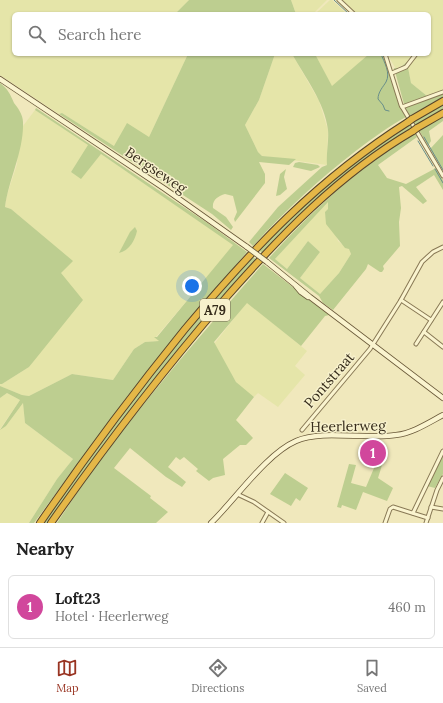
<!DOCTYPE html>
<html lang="en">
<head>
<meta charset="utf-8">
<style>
  body { margin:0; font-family:Lora,serif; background:#f6f6f6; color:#222 }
  .you { position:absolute; left:192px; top:286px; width:14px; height:14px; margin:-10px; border:3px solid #fff; border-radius:50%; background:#1a73e8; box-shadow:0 0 0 6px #1a73e833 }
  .badge { display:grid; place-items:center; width:26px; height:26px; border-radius:50%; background:#993422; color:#fff; font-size:13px; font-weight:700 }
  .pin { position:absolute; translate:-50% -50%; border:2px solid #fff; box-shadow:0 1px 4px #0006 }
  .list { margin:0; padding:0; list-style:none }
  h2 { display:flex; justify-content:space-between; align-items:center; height:52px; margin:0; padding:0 16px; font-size:17px }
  h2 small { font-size:13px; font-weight:400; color:#767676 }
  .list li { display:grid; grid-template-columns:26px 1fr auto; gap:12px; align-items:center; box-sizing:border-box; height:64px; margin:0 8px 8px; padding:0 8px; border:1px solid #e0e0e0; border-radius:6px }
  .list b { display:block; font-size:15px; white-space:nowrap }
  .list p { margin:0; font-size:13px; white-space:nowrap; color:#767676 }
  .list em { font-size:13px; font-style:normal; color:#767676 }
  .icon { flex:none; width:22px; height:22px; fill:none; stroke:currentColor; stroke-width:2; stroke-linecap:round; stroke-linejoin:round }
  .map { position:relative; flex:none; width:443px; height:523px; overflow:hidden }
  .search { position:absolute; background:#fff; box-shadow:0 1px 3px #0004; left:12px; right:12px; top:12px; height:44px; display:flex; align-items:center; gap:10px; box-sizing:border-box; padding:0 14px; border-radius:6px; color:#767676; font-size:15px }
  .sheet { height:124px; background:#fff }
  nav { display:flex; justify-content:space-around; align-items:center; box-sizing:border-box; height:56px; border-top:1px solid #e0e0e0; background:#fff; font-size:11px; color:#767676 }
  nav a { display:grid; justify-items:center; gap:2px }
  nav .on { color:#993422 }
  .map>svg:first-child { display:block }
  .farmland { fill:#e5e5a9 }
  .green { fill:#bdce90; fill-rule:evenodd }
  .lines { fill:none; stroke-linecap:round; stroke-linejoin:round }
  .stream { stroke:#688e8a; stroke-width:1 }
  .street-casing { stroke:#887855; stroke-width:5 }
  .secondary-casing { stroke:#695838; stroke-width:6 }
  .highway-casing { stroke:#55442a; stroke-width:8 }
  .street { stroke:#faf4cf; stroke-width:3 }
  .secondary { stroke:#faf4cf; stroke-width:4.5 }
  .highway { stroke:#e5b747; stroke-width:6 }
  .secondary-bridge-casing { stroke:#695838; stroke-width:6; stroke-linecap:butt }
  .highway-bridge-casing { stroke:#55442a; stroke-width:8; stroke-linecap:butt }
  .secondary-bridge { stroke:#faf4cf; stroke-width:4.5 }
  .highway-bridge { stroke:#e5b747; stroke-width:6 }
  .labels { text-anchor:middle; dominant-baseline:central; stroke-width:3; stroke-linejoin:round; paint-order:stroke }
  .shield { fill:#f7f1cc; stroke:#706750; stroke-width:1 }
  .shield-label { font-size:13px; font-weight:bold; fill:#362c1b }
  .street-label { font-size:14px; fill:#362c1b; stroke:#f7f1cc }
</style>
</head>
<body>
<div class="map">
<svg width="443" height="523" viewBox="0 0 443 523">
  <rect width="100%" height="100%" fill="#f0e8bc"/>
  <g class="farmland">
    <polygon points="0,0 189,0 175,14 14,14 14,54 188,54 149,137 114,146 62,113 59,114 0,75"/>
    <polygon points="291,0 327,0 313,14 296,14"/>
    <polygon points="330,0 332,0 347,14 315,14"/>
    <polygon points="341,0 443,0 443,90 427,96 411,83 407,62 396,69 387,54 429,54 429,14 356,14"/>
    <polygon points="275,54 292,54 319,101 328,130 327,165 262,156 258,152 245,125 259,100"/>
    <polygon points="315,54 369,54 332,87"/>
    <polygon points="35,110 89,145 71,172 81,178 101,154 234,245 156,337 159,341 145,342 134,349 113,380 72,374 29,396 22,395 0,386 0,384 2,384 29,367 44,346 61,273 72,261 11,209 5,207 7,195 17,164 20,130"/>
    <polygon points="328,201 328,210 338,241 345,247 349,248 351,254 339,273 320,294 300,278 320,252 308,241 287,269 275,259"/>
    <polygon points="247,302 307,351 295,366 305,375 278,407 258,393 254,397 243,389 236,382 214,344"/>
    <polygon points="7,393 20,400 0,429 6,426 23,403 25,423 73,459 57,479 29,523 0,523 0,398"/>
  </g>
  <g class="green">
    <polygon points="189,0 291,0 296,14 175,14"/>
    <path d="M188,54h87l-16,46 -14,25 13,27 4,4 34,3 -7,6 -30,-3 6,12v9l-30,39 -1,-3 3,-7 -4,-16 -8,-2c-7,2 -13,6 -12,14l13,9 7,10 -2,3 -19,-16 -153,-100 3,-1 52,33 13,-23 22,14z"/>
    <path d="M292,54h23l17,32 37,-32h14c11,20 11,42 23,63 -17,9 -33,21 -49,33 -38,29 -72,61 -104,96l-4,-4 29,-35 44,-40 5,-2c-1,-12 2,-23 1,-35 -3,-27 -23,-53 -36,-76z"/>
    <polygon points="407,62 411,83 427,96 443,90 443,97 409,116 404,104 394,68 399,68"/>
    <path d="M0,83c8,6 10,11 14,20 4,5 9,12 9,19 1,29 -14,56 -18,85l6,2 62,52 -12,12 22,27 -54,67 -27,17h-2z"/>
    <polygon points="443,104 443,111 365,160 332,185 308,206 262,253 259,250 316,192 392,133"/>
    <polygon points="36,108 209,224 247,252 199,308 129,394 34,523 29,523 57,479 73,459 25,423 23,403 6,426 0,430 20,400 7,393 0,398 0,386 22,395 29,396 72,374 113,380 134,349 145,342 159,341 154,337 157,337 233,245 101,154 81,179 71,172 88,145 35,110"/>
    <polygon points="443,117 443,121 429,131 431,141 428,146 419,130"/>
    <path d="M415,133l2,4 -39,28 9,13 19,6 30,-16 7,12v10l-9,-15 -18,12 11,14 -4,3 -21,-18 -3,1 2,21 -2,14 1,24 -17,20 1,3 -2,3h-2l-12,-8 -2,5 -33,41 -10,-7 -4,-7 -50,-38c44,-48 90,-91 146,-125zM328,202v7l-3,3 1,12 19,24 4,1 2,5 -12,19 -19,21 -20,-16 20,-26 -12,-11 -21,28 -12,-10z"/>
    <polygon points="443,135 443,170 430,149"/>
    <polygon points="299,162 318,165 320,167 311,171 293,167 295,163"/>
    <polygon points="286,169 284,177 287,189 280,195 276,196 280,174"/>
    <path d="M135,227l2,4c-2,9 -8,20 -18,22l11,-21z"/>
    <path d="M253,257l3,2 -37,43 -171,221h-4c62,-94 132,-184 209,-266z"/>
    <path d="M263,264l66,51 -4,1 -24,30 -54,-43 -33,39 22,40 18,15 -18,23 17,18 -7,7h-6l-17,14 2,16 -12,3 -4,3 -13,-10 2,-2 -14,-12 -4,3 -4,-3 -8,10 18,15 -4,5 -16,-10 -36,-29 -16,20 37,28 -1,2 18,14 -12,11h-99c60,-92 133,-176 206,-259z"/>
    <polygon points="443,454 443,474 435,488 427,486"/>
    <polygon points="377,461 383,462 378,478 393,488 387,501 363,492 356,510 342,505 341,508 337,507 349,464 356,465 351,483 366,487"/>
    <polygon points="285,473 308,488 300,501 296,498 291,506 270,494"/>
  </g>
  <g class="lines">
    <g class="stream">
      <polyline points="334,0 349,14"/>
      <path d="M381,54c3,8 10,19 5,28 -3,5 -8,10 -8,17l5,6 2,5 4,1"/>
      <polyline points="424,137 443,170"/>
      <polyline points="418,141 433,166"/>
      <polyline points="435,169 443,183"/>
    </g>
    <defs>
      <g id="street">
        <polyline points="339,0 354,14"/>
        <polyline points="385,54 401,105 443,176"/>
        <polyline points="392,73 406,67 416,54"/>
        <polyline points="402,107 443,92"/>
        <polyline points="401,300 431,320"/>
        <polyline points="424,332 443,347"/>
        <polyline points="416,344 443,302"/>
        <polyline points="302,430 370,349 401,300 422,262 433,252 443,247"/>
        <polyline points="237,494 254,502 284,523"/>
        <polyline points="431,507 443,509"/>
        <polyline points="413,513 443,451"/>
        <polyline points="262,523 268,512"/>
        <polyline points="385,523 390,509 393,507 428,518"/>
        <polyline points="426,523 437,490 443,478"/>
      </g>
      <g id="secondary">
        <polyline points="0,79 165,189 247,247"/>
        <polyline points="267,262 310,297 443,398"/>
        <polyline points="296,286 301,292 308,297"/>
        <path d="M211,523c24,-23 55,-69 85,-82 26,-12 70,-1 100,-6 17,-2 32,-12 47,-20"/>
      </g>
      <g id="highway">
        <polyline points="412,119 443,101"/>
        <polyline points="417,128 443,113"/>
        <path d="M40,523c46,-67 94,-131 145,-194 68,-81 133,-150 223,-207"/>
        <path d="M51,523c54,-77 111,-151 172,-222 57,-65 115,-126 190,-170"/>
      </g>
    </defs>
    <use href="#street" class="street-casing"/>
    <use href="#secondary" class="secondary-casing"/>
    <use href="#highway" class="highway-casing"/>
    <use href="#street" class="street"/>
    <use href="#secondary" class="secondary"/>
    <use href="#highway" class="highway"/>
    <defs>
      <polyline id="secondary-bridge" points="247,247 267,262"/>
      <g id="highway-bridge">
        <polyline points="408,122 412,119"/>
        <polyline points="413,131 417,128"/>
      </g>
    </defs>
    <use href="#secondary-bridge" class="secondary-bridge-casing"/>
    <use href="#highway-bridge" class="highway-bridge-casing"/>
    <use href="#secondary-bridge" class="secondary-bridge"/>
    <use href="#highway-bridge" class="highway-bridge"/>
  </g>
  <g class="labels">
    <rect class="shield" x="200" y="299" width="30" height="22" rx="3"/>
    <g class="shield-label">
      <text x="215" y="310">A79</text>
    </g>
    <g class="street-label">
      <text transform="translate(156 170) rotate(34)">Bergseweg</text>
      <text transform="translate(329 380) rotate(-49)">Pontstraat</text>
      <text transform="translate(348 426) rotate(-1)">Heerlerweg</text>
    </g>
  </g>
</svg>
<div class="you"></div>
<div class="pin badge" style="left:373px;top:453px;background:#d1479c">1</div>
<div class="search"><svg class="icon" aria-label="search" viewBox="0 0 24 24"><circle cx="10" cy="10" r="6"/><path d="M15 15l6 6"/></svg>Search here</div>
</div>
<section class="sheet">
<h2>Nearby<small></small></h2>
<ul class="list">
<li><span class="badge" style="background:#d1479c">1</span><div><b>Loft23</b><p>Hotel · Heerlerweg</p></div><em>460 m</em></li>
</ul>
</section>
<nav>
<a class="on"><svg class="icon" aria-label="map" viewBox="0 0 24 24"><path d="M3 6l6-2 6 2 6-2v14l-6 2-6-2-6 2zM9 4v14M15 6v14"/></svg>Map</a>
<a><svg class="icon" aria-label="directions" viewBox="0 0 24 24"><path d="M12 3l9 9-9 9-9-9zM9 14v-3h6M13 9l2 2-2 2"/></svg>Directions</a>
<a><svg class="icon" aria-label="saved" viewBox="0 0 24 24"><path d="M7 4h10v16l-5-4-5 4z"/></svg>Saved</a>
</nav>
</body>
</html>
